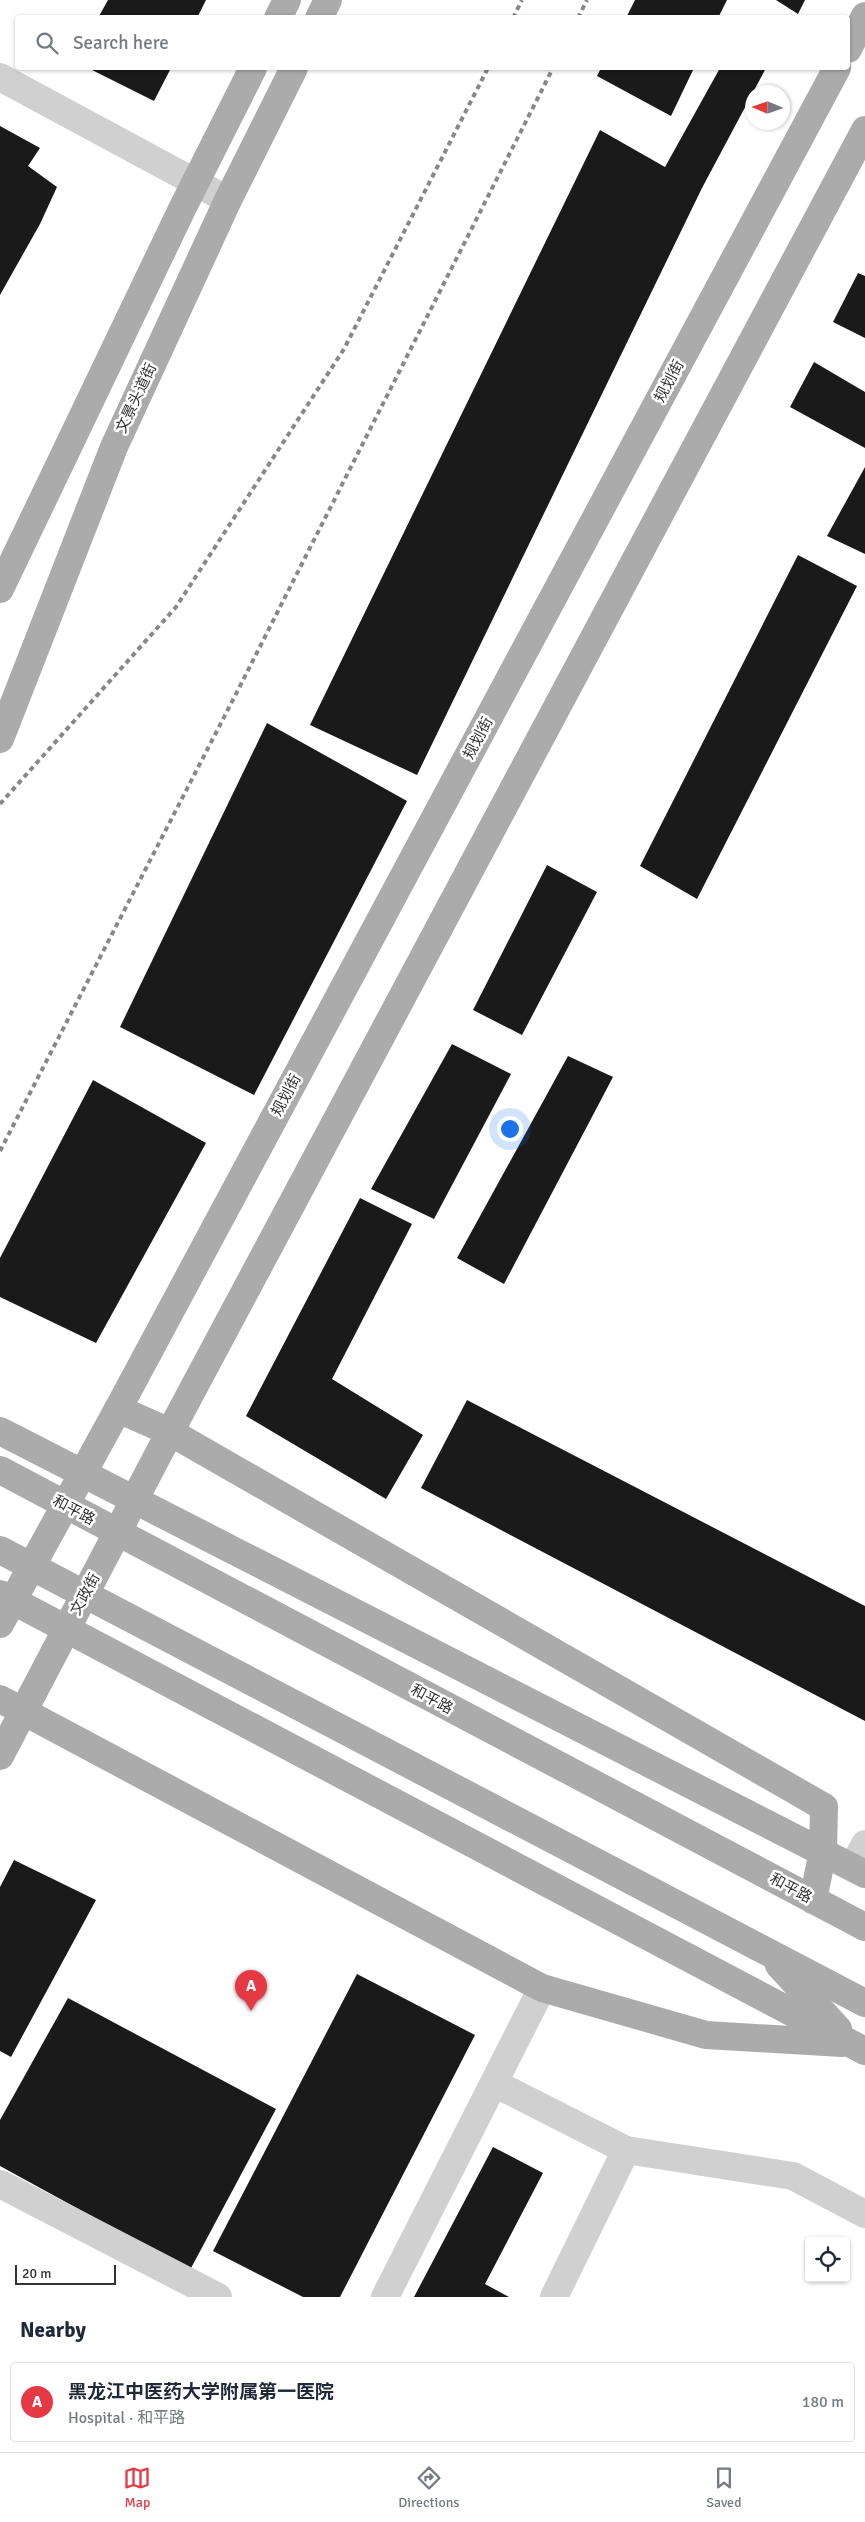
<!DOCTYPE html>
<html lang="en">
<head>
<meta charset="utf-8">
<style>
  body { margin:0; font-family:Signika,"Noto Sans SC",sans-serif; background:#f6f6f7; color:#1f2937 }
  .controls { position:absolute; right:15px; bottom:15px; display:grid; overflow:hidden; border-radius:5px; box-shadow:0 1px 4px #0004 }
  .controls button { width:45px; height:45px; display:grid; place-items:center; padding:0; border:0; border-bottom:1px solid #e0e1e3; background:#fff; color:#1f2937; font:25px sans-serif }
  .compass { position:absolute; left:745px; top:85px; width:45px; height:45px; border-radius:50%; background:#fff; box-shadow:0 1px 4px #0004; rotate:272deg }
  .scale { position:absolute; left:15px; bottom:12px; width:101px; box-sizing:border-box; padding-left:5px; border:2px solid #333; border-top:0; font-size:14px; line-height:18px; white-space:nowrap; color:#333; -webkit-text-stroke:4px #fff; paint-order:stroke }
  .you { position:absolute; left:509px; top:1128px; width:18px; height:18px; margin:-12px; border:4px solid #fff; border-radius:50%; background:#1a73e8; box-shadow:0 0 0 8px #1a73e833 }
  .badge { display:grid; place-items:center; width:32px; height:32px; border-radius:50%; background:#e63946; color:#fff; font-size:16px; font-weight:700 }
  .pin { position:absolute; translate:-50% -41px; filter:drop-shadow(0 1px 2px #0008) }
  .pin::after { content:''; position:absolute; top:26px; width:18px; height:15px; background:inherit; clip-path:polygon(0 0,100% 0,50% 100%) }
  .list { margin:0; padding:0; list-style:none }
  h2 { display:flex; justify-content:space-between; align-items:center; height:65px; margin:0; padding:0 20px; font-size:21px }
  h2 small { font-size:16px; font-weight:400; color:#747a83 }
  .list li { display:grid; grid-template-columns:32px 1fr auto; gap:15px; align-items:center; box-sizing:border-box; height:80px; margin:0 10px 10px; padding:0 10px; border:1px solid #e0e1e3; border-radius:5px }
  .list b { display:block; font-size:19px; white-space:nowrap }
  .list p { margin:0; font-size:16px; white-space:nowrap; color:#747a83 }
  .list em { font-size:16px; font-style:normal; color:#747a83 }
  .icon { flex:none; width:28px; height:28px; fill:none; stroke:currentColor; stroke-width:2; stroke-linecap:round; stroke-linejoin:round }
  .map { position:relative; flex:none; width:865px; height:2297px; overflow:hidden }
  .search { position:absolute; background:#fff; box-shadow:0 1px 4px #0004; left:15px; right:15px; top:15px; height:55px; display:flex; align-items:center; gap:12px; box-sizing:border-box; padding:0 18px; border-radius:5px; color:#747a83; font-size:19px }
  .sheet { height:155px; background:#fff }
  nav { display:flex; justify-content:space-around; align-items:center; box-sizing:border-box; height:70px; border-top:1px solid #e0e1e3; background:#fff; font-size:14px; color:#747a83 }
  nav a { display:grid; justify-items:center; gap:2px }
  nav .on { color:#e63946 }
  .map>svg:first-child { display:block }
  .building { fill:#1a1a1a }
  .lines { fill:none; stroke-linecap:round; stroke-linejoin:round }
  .minor { stroke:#d0d0d0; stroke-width:28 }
  .major { stroke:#ababab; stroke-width:28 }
  .rail { stroke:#888; stroke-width:4; stroke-dasharray:5 4; stroke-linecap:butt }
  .major-bridge { stroke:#ababab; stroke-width:28 }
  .labels { text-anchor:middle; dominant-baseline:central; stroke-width:5; stroke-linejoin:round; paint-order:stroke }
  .street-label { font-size:15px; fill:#333; stroke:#fff }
</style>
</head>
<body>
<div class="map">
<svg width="865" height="2297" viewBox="0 0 865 2297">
  <rect width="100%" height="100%" fill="#fff"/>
  <g class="building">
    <polygon points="108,0 206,0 197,18 98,18"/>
    <polygon points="635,0 727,0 718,18 626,18"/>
    <polygon points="776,0 805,0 798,14"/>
    <polygon points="88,68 171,68 154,101"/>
    <polygon points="601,68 694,68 671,116 597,76"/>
    <polygon points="720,68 766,68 702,188 417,775 310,725 600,130 665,167"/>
    <polygon points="0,126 40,148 28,166 57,187 40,224 0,295"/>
    <polygon points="858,273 865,276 865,338 833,322"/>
    <polygon points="814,362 865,392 865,448 790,407"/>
    <polygon points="865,467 865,554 827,536"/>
    <polygon points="798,555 857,586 697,899 640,866"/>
    <polygon points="267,723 407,801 254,1095 120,1027"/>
    <polygon points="547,865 597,892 522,1035 473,1010"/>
    <polygon points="452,1044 511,1074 434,1219 371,1189"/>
    <polygon points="568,1056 613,1077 504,1284 457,1258"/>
    <polygon points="93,1080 206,1143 96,1343 0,1297 0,1258"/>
    <polygon points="360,1198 412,1224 332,1379 423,1435 386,1499 246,1416"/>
    <polygon points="467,1400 865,1606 865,1721 421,1488"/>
    <polygon points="14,1860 96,1900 11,2057 0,2051 0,1887"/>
    <polygon points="357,1974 475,2035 340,2297 303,2297 213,2251"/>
    <polygon points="68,1998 276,2109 190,2270 0,2166 0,2120"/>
    <polygon points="493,2147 543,2173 485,2284 509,2297 414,2297"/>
  </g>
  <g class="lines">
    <g class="minor">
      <polyline points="0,77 228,200"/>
      <polyline points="853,1867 865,1844"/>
      <polyline points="494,2083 626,2150 793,2176 865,2214"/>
      <polyline points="0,2184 218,2297"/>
      <polyline points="385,2297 542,1988"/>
      <polyline points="554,2297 626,2150"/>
    </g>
    <g class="major">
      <polyline points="278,18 287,0"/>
      <polyline points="319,18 328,0"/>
      <polyline points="848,49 865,16"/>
      <polyline points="0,589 182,209 253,68"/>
      <polyline points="0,739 114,447 228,200 294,68"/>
      <polyline points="0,1431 865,1874"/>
      <polyline points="170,1432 865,130"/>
      <polyline points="0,1470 865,1927"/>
      <polyline points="0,1550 865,2003"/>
      <polyline points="0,1594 865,2051"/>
      <polyline points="0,1699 542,1988 706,2035 842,2043"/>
      <polyline points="0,1756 23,1712"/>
      <polyline points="813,1900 823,1851 824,1807 170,1432 118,1409 837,68"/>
      <polyline points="779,1965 838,2029"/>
    </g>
    <g class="rail">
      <polyline points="513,18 522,0"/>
      <polyline points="578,18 587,0"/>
      <polyline points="0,804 176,607 344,349 488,68"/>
      <polyline points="0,1151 237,692 553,68"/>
    </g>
    <g class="major-bridge">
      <polyline points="0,1624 118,1409"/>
      <polyline points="23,1712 170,1432"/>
    </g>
  </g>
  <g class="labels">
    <g class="street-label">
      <text transform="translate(669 381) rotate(-62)">规划街</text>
      <text transform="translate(136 398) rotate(-65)">文景头道街</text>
      <text transform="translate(478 738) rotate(-62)">规划街</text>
      <text transform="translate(286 1095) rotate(-62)">规划街</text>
      <text transform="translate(74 1510) rotate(28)">和平路</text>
      <text transform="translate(85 1594) rotate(-62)">文政街</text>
      <text transform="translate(432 1699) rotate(28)">和平路</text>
      <text transform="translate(791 1888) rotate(28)">和平路</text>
    </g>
  </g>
</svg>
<div class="controls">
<button><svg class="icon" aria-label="locate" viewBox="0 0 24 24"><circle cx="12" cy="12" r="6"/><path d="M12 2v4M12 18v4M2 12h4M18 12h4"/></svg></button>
</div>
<svg class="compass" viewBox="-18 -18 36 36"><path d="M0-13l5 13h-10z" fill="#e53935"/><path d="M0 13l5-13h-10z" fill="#747a83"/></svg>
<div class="scale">20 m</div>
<div class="you"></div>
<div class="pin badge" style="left:251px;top:2011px">A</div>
<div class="search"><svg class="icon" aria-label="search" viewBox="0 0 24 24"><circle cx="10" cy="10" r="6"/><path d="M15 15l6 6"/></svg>Search here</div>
</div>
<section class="sheet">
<h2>Nearby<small></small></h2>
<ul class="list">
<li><span class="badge">A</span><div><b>黑龙江中医药大学附属第一医院</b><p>Hospital · 和平路</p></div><em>180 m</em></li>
</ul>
</section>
<nav>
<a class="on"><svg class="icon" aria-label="map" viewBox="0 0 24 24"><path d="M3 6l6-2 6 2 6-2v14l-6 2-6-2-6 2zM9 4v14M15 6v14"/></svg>Map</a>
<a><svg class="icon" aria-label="directions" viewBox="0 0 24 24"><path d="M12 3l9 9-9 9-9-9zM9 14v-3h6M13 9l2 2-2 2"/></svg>Directions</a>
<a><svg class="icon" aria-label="saved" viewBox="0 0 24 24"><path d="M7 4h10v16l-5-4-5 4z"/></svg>Saved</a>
</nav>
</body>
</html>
